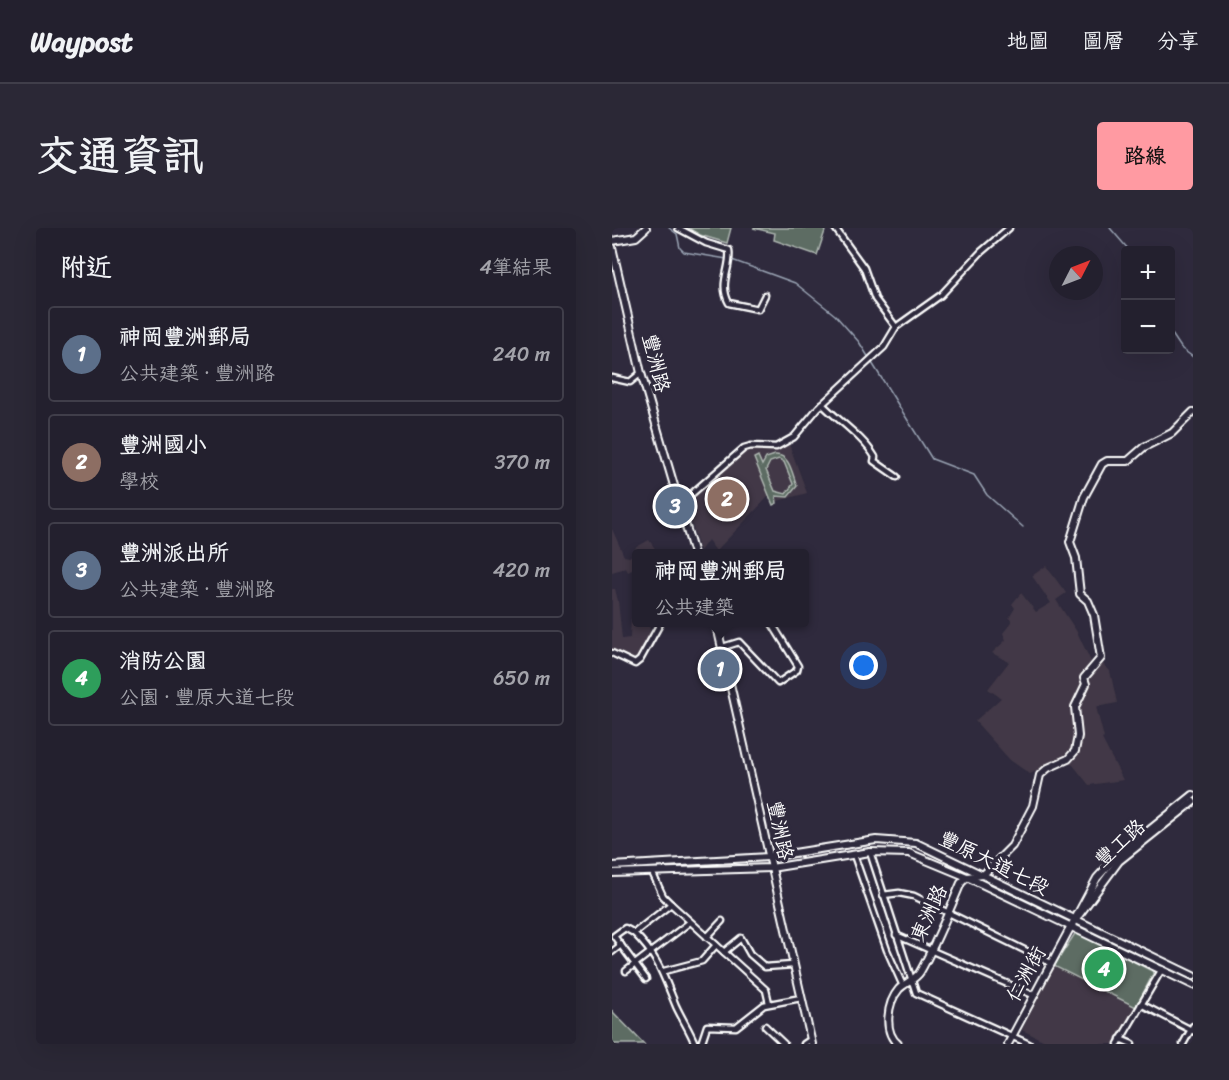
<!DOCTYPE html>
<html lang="zh-TW">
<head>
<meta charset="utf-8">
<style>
  body { margin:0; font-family:Sriracha,"LXGW WenKai TC",sans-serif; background:#2b2836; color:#f1f3f6 }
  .controls { position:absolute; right:18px; top:18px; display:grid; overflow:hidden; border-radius:6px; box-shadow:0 6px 24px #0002 }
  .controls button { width:54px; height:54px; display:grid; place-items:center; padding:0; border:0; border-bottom:2px solid #403e4a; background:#23202e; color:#f1f3f6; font:30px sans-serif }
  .compass { position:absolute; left:437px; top:18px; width:54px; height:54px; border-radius:50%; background:#23202e; box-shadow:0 6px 24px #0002; rotate:48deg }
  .you { position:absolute; left:252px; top:438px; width:21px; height:21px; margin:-15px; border:4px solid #fff; border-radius:50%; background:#1a73e8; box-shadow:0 0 0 9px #1a73e833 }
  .badge { display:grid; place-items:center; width:39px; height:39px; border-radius:50%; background:#ff9aa2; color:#fff; font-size:20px; font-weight:700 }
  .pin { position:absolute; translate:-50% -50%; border:3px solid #fff; box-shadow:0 2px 6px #0006 }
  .popup { position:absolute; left:20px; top:321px; width:177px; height:78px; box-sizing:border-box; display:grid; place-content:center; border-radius:6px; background:#23202e; filter:drop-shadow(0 2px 4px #0005); font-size:20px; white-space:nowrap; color:#a3a3aa }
  .popup b { font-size:22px; color:#f1f3f6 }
  .popup::after { content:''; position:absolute; left:50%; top:100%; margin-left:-12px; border:12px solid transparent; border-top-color:#23202e }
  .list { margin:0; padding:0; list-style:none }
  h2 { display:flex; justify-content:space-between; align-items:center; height:78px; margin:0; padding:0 24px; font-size:26px }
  h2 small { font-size:20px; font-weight:400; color:#a3a3aa }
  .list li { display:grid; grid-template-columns:39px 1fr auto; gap:18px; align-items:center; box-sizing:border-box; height:96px; margin:0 12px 12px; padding:0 12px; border:2px solid #403e4a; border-radius:6px }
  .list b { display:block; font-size:22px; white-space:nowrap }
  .list p { margin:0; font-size:20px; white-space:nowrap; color:#a3a3aa }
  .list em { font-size:20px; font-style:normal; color:#a3a3aa }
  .map { position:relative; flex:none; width:581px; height:816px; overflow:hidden; border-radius:6px }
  header { display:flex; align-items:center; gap:36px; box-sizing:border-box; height:84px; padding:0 30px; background:#23202e; border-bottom:2px solid #403e4a }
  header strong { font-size:28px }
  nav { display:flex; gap:33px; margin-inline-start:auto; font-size:21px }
  .intro { display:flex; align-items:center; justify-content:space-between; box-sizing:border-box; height:144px; padding:0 36px }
  h1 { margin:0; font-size:42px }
  .button { padding:15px 27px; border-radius:6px; background:#ff9aa2; color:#111; font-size:21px; font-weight:700 }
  main { display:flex; gap:36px; padding:0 36px }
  aside { flex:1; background:#23202e; border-radius:6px; box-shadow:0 6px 24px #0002 }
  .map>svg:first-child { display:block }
  .built { fill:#423946 }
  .green { fill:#5d6c63; stroke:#aeb6b1; stroke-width:1.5; fill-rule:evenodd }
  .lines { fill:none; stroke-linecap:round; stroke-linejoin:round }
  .stream { stroke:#99a3b3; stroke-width:1.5 }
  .street-casing { stroke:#fff; stroke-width:9 }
  .secondary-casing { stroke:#fff; stroke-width:10 }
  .street { stroke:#2f2a3d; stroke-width:4.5 }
  .secondary { stroke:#2f2a3d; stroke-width:6 }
  .labels { text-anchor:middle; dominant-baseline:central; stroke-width:6; stroke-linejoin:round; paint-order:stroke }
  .street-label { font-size:20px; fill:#fff; stroke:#2f2a3d }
</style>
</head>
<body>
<header>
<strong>Waypost</strong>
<nav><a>地圖</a><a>圖層</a><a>分享</a></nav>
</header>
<div class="intro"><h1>交通資訊</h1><a class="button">路線</a></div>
<main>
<aside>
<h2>附近<small>4筆結果</small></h2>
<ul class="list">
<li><span class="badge" style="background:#5c6f8a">1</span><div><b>神岡豐洲郵局</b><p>公共建築 · 豐洲路</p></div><em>240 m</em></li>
<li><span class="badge" style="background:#8d6e63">2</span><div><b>豐洲國小</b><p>學校</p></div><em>370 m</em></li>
<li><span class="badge" style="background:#5c6f8a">3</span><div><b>豐洲派出所</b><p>公共建築 · 豐洲路</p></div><em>420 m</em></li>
<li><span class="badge" style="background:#2e9e5b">4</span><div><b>消防公園</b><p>公園 · 豐原大道七段</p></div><em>650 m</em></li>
</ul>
</aside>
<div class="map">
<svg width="581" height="816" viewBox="0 0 581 816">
  <rect width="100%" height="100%" fill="#2f2a3d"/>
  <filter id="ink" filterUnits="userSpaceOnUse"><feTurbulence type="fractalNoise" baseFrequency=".0167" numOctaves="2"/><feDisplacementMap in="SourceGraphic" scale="12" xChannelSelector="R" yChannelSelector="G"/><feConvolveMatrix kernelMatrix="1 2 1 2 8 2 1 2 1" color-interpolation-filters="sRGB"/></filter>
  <g filter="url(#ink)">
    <g class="built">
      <polygon points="177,216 195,265 162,274 156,269 104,323 96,312 88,323 73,274 139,218 161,223"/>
      <polygon points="0,301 12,328 17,329 25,324 23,320 37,312 46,325 24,326 24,340 16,344 14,340 0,344"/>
      <polygon points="434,338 454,365 444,372 465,404 482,440 490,435 498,443 505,475 484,479 492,510 490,511 511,552 477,557 461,537 454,534 443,534 418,546 398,532 363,493 389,470 376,461 397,434 380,425 394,412 391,405 400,394 397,390 403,380 400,376 409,365 424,384 439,375 420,348"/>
      <polygon points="0,361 3,361 6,373 10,411 18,410 19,390 24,390 24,394 37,395 39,411 26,432 0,424"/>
      <polygon points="442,738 524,779 502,816 439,816 410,802"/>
    </g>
    <g class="green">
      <polygon points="76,0 119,0 115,15 88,7"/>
      <polygon points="141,0 214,0 205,27 162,12 163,5"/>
      <path d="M163,227c15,-1 17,19 22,31l-9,11 -12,-1 1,7 -4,2 -19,-47 4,-2 4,9 4,-7zM167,231l5,3 9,22 -7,10 -11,-3 -9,-21 4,-8z"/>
      <polygon points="464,704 542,744 524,779 442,738"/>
      <polygon points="0,782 1,784 32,816 0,816"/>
    </g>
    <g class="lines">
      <g class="stream">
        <polyline points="57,0 65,6 68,20 72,24 115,31"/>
        <polyline points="498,0 517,22"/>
        <polyline points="120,32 183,55 223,87 247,114 320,231 362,247 375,267 411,299"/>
        <polyline points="558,103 570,121 581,129"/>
      </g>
      <defs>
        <g id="street">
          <path d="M66,0l28,15 23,7c3,18 -11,32 0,53l29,6 7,-14"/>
          <polyline points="223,0 252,40 263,71 284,99"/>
          <polyline points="0,150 18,154 29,145"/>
          <path d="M210,176c18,18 41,33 53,53l-1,4 23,16"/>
          <polyline points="68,276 132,220 139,218 164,219 182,209 206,180 272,119 284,99 329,67 369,24 397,0"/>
          <polyline points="111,419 127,414 166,455 185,442 186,438 159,394"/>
          <polyline points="0,425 23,436 28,432 49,394"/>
          <polyline points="258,624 304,765 417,816"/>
          <polyline points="242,627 275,722 291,758"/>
          <polyline points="40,644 51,668 59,676 154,762 157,775"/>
          <polyline points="271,667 287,665 302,668 439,735"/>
          <path d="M59,676l-37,29c25,25 29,42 42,73 6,13 14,25 19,38"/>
          <polyline points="22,705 13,700 2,708 34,751"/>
          <polyline points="284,707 421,767"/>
          <polyline points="95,709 110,693"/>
          <polyline points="0,724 9,717"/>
          <polyline points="112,724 129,710 138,726 153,739 181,737"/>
          <polyline points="14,743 78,694"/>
          <polyline points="52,743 90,733 104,717"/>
          <polyline points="529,776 581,803"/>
          <polyline points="153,798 172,816"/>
          <polyline points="508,811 520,816"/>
          <polyline points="89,816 95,798 124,799 152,777 189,770"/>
          <polyline points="192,816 198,812"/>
          <polyline points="506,816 550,741"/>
          <polyline points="571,816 581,798"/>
        </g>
        <g id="secondary">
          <polyline points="0,13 24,9 34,0"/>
          <polyline points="0,19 29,145 82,326"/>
          <polyline points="104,394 200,816"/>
          <polyline points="0,638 157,629 264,612 304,615 581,748"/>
          <polyline points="0,645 159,640 258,624 297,625 355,649 581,757"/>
          <polyline points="467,687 507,633 581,574"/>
          <path d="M286,816c-15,-12 -11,-41 1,-55 6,-6 17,-10 21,-17 16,-28 28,-59 41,-89l6,-6 16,-2 29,-29 21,-40 7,-31 8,-7 20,-9 7,-8 3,-15 -3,-29 11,-23 -2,-6 17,-20 -7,-43 -6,-14 -8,-7 -4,-36 -6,-16 14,-45 18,-33 5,-3h21l16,-14 28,-14 21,-21"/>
          <polyline points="396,816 485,650 504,629 581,567"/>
        </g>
      </defs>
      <use href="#street" class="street-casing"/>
      <use href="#secondary" class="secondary-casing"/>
      <use href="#street" class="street"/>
      <use href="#secondary" class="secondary"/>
    </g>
  </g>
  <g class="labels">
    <g class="street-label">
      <text transform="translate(44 135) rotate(76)">豐洲路</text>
      <text transform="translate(168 602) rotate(78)">豐洲路</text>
      <text transform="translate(508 615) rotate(-42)">豐工路</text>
      <text transform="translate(382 635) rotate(26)">豐原大道七段</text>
      <text transform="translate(317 685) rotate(-65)">東洲路</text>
      <text transform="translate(414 746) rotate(-61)">仁洲街</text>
    </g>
  </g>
</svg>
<div class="controls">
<button>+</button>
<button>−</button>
</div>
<svg class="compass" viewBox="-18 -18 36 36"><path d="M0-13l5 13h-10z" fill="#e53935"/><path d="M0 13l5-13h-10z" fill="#a3a3aa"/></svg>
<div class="you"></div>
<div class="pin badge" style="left:108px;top:441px;background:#5c6f8a">1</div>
<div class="popup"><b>神岡豐洲郵局</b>公共建築</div>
<div class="pin badge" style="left:115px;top:271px;background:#8d6e63">2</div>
<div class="pin badge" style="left:63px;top:278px;background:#5c6f8a">3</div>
<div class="pin badge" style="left:492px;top:741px;background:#2e9e5b">4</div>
</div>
</main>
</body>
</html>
